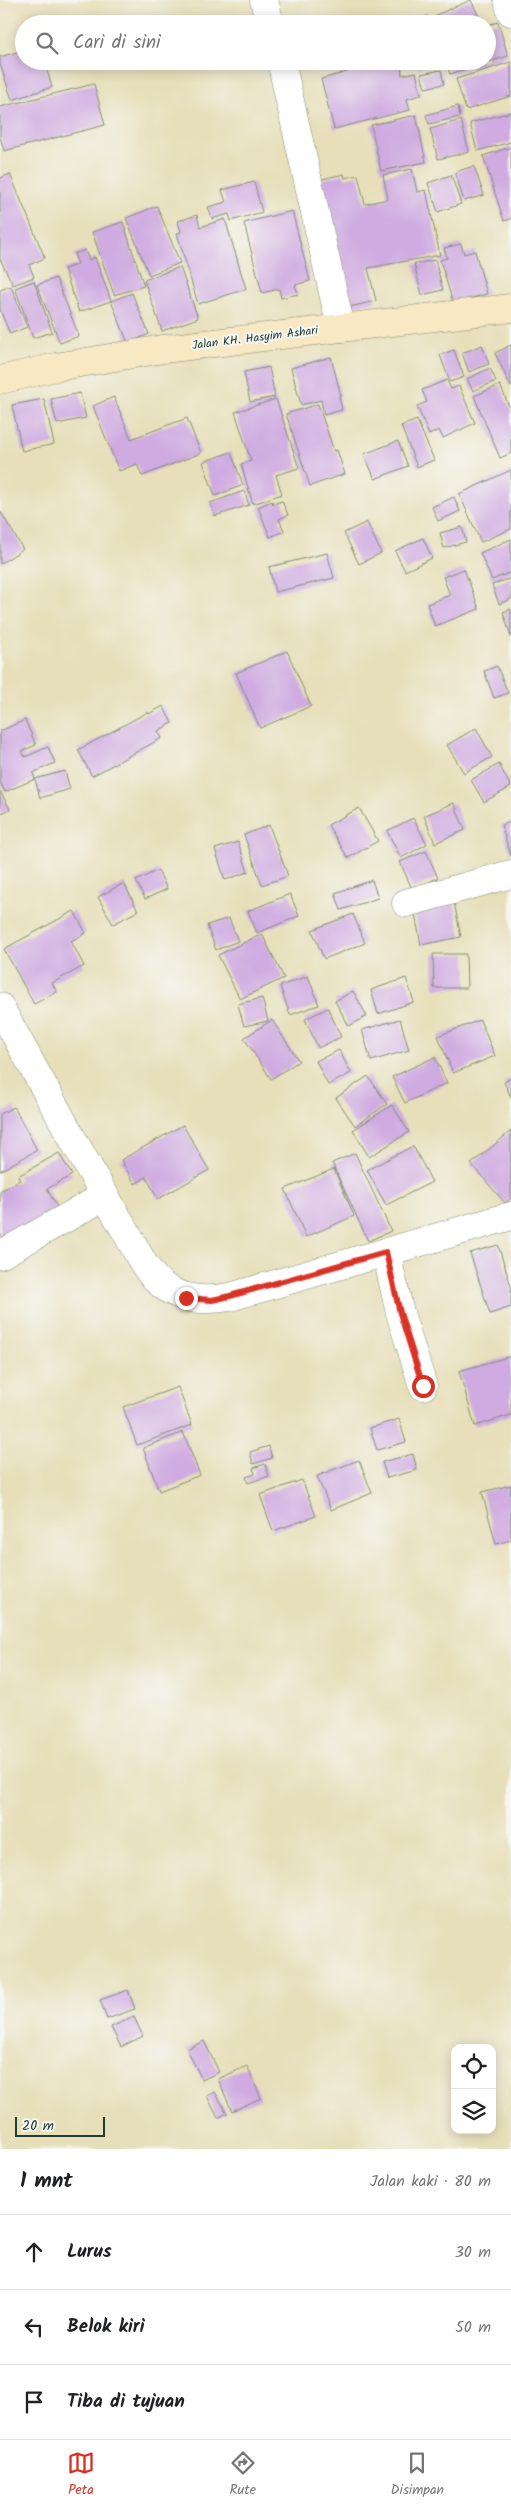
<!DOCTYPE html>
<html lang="id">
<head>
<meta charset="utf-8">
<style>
  body { margin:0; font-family:Kalam,sans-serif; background:#f2f2f2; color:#202124 }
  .controls { position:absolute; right:15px; bottom:15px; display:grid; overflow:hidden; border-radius:10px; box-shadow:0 2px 12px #0003 }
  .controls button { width:45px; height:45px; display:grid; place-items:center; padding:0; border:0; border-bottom:1px solid #e0e0e0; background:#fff; color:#202124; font:25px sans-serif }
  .scale { position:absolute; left:15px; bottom:12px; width:90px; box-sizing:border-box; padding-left:5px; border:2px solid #1f3d34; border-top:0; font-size:14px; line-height:18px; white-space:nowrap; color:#1f3d34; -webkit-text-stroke:4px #f6f6f2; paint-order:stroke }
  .stop { position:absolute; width:15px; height:15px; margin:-11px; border:4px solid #d93025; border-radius:50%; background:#fff }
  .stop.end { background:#d93025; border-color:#fff; box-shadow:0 1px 5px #0008 }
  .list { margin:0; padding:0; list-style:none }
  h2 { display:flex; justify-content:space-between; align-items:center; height:65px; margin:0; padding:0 20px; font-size:21px }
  h2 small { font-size:16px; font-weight:400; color:#757577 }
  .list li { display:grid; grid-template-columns:32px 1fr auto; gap:15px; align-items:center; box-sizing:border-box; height:75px; padding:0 20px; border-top:1px solid #e0e0e0 }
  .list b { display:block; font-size:19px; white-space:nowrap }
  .list em { font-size:16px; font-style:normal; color:#757577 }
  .icon { flex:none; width:28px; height:28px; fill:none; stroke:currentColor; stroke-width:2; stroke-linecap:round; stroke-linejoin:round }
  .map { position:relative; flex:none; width:511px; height:2149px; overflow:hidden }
  .search { position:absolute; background:#fff; box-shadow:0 2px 12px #0003; left:15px; right:15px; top:15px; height:55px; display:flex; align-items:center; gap:12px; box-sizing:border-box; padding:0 18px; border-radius:28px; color:#757577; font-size:19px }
  .sheet { height:290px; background:#fff }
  nav { display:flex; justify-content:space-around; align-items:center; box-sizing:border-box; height:70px; border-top:1px solid #e0e0e0; background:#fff; font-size:14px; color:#757577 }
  nav a { display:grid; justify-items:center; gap:2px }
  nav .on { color:#d93025 }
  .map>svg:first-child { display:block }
  .building { fill:#cfabe1 }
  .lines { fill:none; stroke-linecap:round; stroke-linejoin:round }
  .street-casing { stroke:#838e76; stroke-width:29 }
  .secondary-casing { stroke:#838e76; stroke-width:29 }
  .street { stroke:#fff; stroke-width:28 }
  .secondary { stroke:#f8e8c3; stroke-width:28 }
  .route { stroke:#d93025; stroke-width:6 }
  .labels { text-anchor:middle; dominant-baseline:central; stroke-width:4; stroke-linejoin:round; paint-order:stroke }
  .street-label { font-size:12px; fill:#1f3d34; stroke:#f6f6f2 }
</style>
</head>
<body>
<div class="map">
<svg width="511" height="2149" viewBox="0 0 511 2149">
  <rect width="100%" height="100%" fill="#f6f6f2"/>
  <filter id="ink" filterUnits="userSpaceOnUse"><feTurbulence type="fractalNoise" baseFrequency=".02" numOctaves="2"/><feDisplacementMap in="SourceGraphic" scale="10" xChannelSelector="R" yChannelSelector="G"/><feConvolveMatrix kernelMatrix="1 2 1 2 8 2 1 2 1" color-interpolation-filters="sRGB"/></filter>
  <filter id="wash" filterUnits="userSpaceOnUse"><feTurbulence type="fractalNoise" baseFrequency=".0096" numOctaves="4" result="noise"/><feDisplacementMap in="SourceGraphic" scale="20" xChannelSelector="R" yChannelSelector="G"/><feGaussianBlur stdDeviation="1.12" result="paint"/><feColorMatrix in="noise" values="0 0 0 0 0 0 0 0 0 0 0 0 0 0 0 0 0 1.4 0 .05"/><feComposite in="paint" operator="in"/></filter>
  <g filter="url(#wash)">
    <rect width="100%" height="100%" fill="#e7dfb9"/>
    <g id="blocks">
      <g class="building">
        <polygon points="471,0 480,19 470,24 440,24 436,15"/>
        <polygon points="428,16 430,24 403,24 403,23"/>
        <polygon points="498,22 508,56 450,74 446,61 487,61 487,25"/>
        <polygon points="24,50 24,61 44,61 52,87 12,100 0,64 0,57"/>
        <polygon points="344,61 401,61 402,75 416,72 421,95 407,99 410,110 334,129 321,79 347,72"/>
        <polygon points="417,61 441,61 441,62 419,68"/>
        <polygon points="511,62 511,96 466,110 456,79"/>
        <polygon points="441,70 444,84 425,88 421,74"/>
        <polygon points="94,84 105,125 4,151 0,137 0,107"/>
        <polygon points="458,106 460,117 429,124 426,115"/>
        <polygon points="511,112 511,142 477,151 470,123"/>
        <polygon points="416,115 426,162 381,171 371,125"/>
        <polygon points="461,120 469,152 438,159 430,129"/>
        <polygon points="511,147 511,219 504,221 483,156"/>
        <polygon points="474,166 484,195 464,201 455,172"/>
        <polygon points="412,169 417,192 426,190 440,255 368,268 376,301 345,308 313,181 344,174 345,178 358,175 365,204 388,199 383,175"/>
        <polygon points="10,174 45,258 29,265 34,277 13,285 0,259 0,178"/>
        <polygon points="451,175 461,204 438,212 428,183"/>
        <polygon points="254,182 262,212 231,221 229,214 212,219 208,207 226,202 222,190"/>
        <polygon points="157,206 180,263 149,275 126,218"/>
        <polygon points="292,211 310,281 295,285 298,294 281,298 279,289 262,293 244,223"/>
        <polygon points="197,215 200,227 225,219 246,289 198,304 177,233 181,232 178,221"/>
        <polygon points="123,222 144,286 114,295 92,232"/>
        <polygon points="461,244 464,254 475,251 487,294 453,303 440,260 447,258 444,248"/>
        <polygon points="85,250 89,260 95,257 111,301 79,312 64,269 78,264 74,254"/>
        <polygon points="435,260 443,290 422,295 414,264"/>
        <polygon points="180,267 198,318 162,331 144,280"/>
        <polygon points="56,278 79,336 60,343 37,285"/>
        <polygon points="34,281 52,332 33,338 15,288"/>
        <polygon points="11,286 27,327 10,334 0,310 0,290"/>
        <polygon points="132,293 149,334 128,343 111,301"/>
        <polygon points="482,345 489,364 469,372 462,353"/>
        <polygon points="511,345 511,387 495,353"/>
        <polygon points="454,350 464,377 450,382 440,355"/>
        <polygon points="331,357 341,396 339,396 342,410 324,415 321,400 301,405 291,368"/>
        <polygon points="269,367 275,397 250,402 244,372"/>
        <polygon points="490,368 496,381 473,391 467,379"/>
        <polygon points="447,380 451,389 459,386 475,423 443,438 439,430 429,435 417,406 427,402 422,390"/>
        <polygon points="500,385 511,411 511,453 500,458 474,396"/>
        <polygon points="80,393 86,418 57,424 51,399"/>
        <polygon points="114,397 131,439 187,418 201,453 142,476 137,464 119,471 93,406"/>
        <polygon points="44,399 54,444 22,451 12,405"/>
        <polygon points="276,399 299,468 276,475 282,494 253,504 241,464 251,461 235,412"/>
        <polygon points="318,404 334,451 337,450 345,474 310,486 286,414"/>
        <polygon points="417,420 434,460 417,467 401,426"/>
        <polygon points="398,441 408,466 375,479 364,454"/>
        <polygon points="231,452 243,485 215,496 203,462"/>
        <polygon points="511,470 511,529 481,542 459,494"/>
        <polygon points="244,491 249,505 215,516 210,503"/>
        <polygon points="454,497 460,511 438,521 432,507"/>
        <polygon points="272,501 273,504 282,501 288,515 279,519 284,531 270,537 258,507"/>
        <polygon points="0,511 23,549 0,564"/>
        <polygon points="367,522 381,553 359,564 344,533"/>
        <polygon points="462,527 466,542 444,548 440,533"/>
        <polygon points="423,538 432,558 405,571 395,551"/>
        <polygon points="511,539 511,572 492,580 480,553"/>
        <polygon points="327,553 334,578 275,592 269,567"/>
        <polygon points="464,569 479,609 435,626 427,604 450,595 443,577"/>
        <polygon points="511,578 511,599 499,604 492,585"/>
        <polygon points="511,609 511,637 503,612"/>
        <polygon points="287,651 311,706 260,728 236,673"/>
        <polygon points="497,666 508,693 494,698 484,671"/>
        <polygon points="163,706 172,723 158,731 162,738 92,776 78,750 148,712 149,714"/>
        <polygon points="25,720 36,745 22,751 25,757 48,747 55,763 33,773 35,779 5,792 0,782 0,731"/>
        <polygon points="476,728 492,757 464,773 447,745"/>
        <polygon points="499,764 511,787 484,802 471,780"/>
        <polygon points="65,771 70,789 40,798 35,779"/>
        <polygon points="0,791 10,809 0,814"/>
        <polygon points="454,803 465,830 435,843 424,816"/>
        <polygon points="359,808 378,841 348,858 328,825"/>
        <polygon points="413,818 427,844 401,858 387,831"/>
        <polygon points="511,822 511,856 501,825"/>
        <polygon points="269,825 288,876 262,885 244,835"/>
        <polygon points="238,842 248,872 225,880 215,849"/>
        <polygon points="426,851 438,878 412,889 400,862"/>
        <polygon points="158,870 167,889 145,899 136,881"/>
        <polygon points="372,880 378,898 341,910 335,893"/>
        <polygon points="124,883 138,911 113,924 98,897"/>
        <polygon points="290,894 299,916 257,933 248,911"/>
        <polygon points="454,902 461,937 421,945 414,909"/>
        <polygon points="74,911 86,933 71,941 84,966 52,983 57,992 34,1004 4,949"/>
        <polygon points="353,914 365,943 324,959 312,930"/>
        <polygon points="229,918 238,941 216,950 207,925"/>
        <polygon points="262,934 284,978 240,999 218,955"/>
        <polygon points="433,954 466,954 467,988 434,988"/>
        <polygon points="308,976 319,1005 290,1015 280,986"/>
        <polygon points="406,978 414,1002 378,1014 371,990"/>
        <polygon points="353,991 367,1016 349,1026 335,1001"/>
        <polygon points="262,998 268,1021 244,1026 238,1004"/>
        <polygon points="328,1008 341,1037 318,1048 305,1019"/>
        <polygon points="400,1019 409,1050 371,1061 362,1030"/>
        <polygon points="272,1020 299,1061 271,1079 244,1038"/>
        <polygon points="480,1020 495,1056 453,1073 438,1036"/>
        <polygon points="339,1050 351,1073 328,1085 316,1061"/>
        <polygon points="435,1057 447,1083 405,1103 392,1077"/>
        <polygon points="368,1076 387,1104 355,1126 336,1098"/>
        <polygon points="511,1078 511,1097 504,1082"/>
        <polygon points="392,1105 409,1132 369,1157 353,1130"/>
        <polygon points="14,1107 37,1150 0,1171 0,1114"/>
        <polygon points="183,1125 209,1170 158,1199 146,1177 135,1184 121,1160"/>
        <polygon points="511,1131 511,1198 505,1203 471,1164"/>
        <polygon points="413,1146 432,1182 386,1205 367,1170"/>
        <polygon points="59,1153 72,1175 47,1189 59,1210 5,1241 0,1233 0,1191 20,1180 18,1176"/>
        <polygon points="355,1153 391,1231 368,1241 332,1163"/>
        <polygon points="334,1169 354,1216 306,1237 285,1189"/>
        <polygon points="498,1245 511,1286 511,1307 490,1314 470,1253"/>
        <polygon points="511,1356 511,1415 475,1426 459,1371"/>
        <polygon points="178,1387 192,1425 137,1445 123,1407"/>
        <polygon points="399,1419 406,1442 377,1450 370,1428"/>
        <polygon points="183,1432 200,1475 159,1491 143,1448"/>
        <polygon points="269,1446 272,1458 253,1464 250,1452"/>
        <polygon points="413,1454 417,1470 387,1478 382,1462"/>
        <polygon points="359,1460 372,1493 331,1510 317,1476"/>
        <polygon points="265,1464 269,1476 248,1483 246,1477 255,1474 253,1468"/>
        <polygon points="302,1480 316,1516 273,1531 260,1495"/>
        <polygon points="511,1485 511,1540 496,1544 482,1492"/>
        <polygon points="128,1990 135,2009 107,2019 100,2000"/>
        <polygon points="134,2017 143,2036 121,2047 111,2027"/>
        <polygon points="204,2041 219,2072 202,2080 187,2049"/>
        <polygon points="247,2066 261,2098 232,2111 218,2079"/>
        <polygon points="215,2092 227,2113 218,2118 207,2096"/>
      </g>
    </g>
  </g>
  <g filter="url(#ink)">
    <use href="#blocks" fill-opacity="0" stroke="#838e76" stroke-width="1"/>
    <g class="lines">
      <defs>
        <g id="street">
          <polyline points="264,0 270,24"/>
          <polyline points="508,0 511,12"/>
          <polyline points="281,61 341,328"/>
          <polyline points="406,903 511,874"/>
          <path d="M0,1007c40,73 80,147 122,218 12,19 22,46 40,60 20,16 44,16 68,12l281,-81"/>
          <polyline points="386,1252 400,1313 423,1386"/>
          <polyline points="0,1255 105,1196"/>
        </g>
        <polyline id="secondary" points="0,380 56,367 163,349 511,308"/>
      </defs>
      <use href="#street" class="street-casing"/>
      <use href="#secondary" class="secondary-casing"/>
      <use href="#street" class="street"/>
      <use href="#secondary" class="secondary"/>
    </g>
  </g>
  <g class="lines" filter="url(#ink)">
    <polyline class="route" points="186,1298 212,1300 230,1296 386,1252 400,1313 423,1386"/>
  </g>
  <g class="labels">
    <g class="street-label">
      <text transform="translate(255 338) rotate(-7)">Jalan KH. Hasyim Ashari</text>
    </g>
  </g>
</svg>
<div class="controls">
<button><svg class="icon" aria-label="locate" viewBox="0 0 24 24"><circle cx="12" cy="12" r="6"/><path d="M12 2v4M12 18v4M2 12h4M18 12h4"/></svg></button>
<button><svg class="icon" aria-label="layers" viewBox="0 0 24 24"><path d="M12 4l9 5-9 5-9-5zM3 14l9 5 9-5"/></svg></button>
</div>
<div class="scale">20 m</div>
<div class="stop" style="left:423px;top:1386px"></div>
<div class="stop end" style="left:186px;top:1298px"></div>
<div class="search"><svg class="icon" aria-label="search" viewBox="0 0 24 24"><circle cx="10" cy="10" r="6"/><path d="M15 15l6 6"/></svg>Cari di sini</div>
</div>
<section class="sheet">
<h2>1 mnt<small>Jalan kaki · 80 m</small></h2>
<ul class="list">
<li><svg class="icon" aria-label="ahead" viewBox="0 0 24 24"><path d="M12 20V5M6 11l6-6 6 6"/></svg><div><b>Lurus</b></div><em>30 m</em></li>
<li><svg class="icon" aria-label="left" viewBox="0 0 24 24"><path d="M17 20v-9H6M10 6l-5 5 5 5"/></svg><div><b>Belok kiri</b></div><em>50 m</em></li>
<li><svg class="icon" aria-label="arrive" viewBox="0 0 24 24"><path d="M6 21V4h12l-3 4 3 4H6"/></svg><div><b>Tiba di tujuan</b></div></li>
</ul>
</section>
<nav>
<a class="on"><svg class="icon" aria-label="map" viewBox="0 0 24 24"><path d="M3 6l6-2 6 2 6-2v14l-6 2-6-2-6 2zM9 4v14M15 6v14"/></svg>Peta</a>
<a><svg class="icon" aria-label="directions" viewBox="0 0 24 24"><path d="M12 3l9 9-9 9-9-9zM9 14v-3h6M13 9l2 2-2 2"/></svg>Rute</a>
<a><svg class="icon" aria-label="saved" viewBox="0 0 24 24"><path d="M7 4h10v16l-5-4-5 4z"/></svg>Disimpan</a>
</nav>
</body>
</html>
